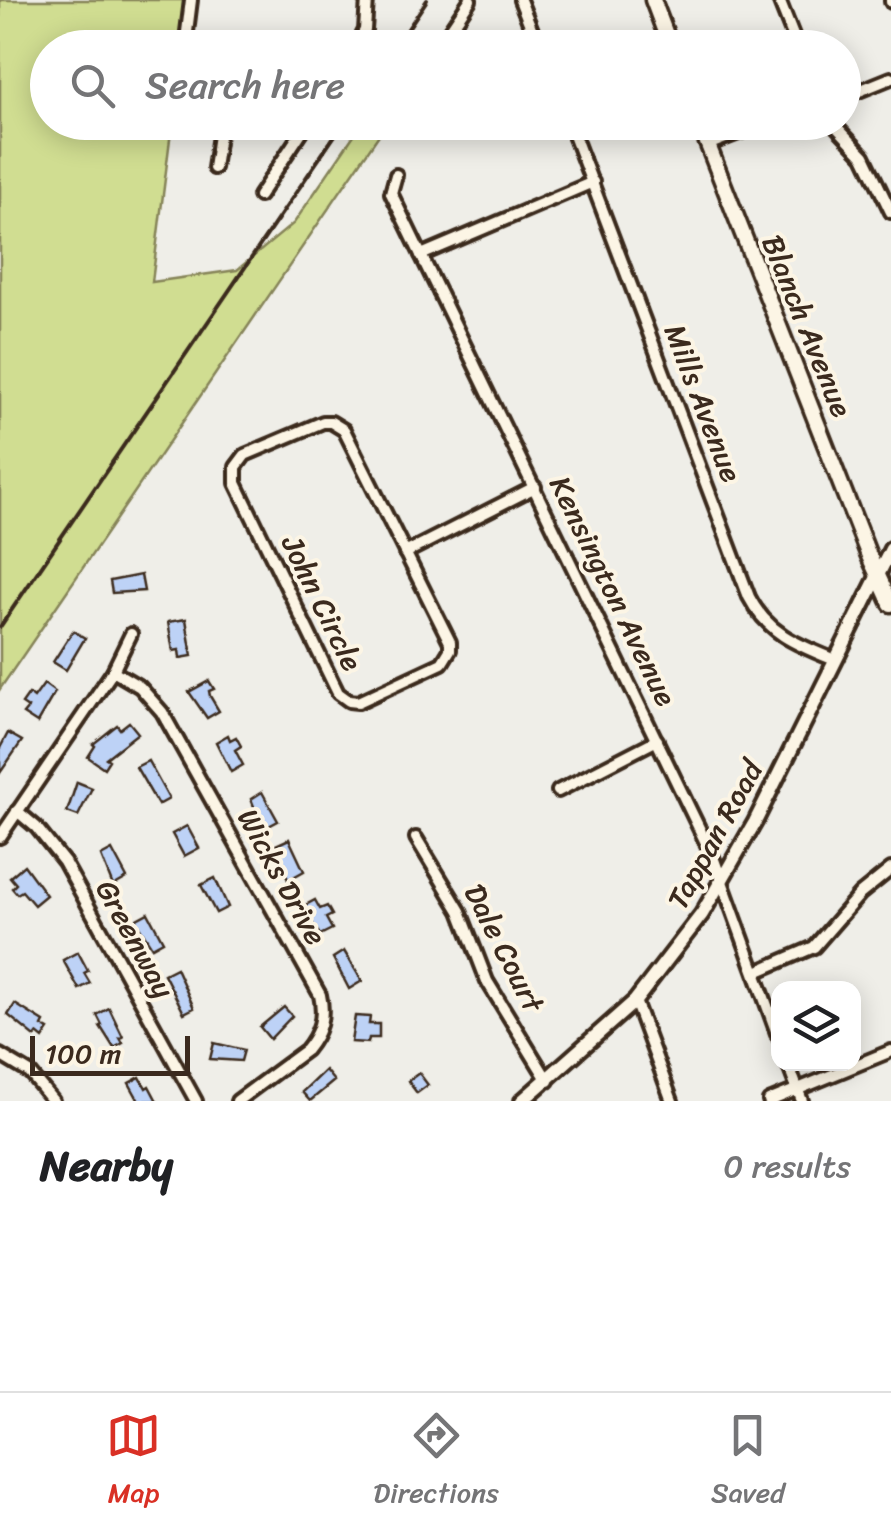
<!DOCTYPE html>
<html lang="en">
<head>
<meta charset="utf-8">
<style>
  body { margin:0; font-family:Sriracha,sans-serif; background:#f2f2f2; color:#202124 }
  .controls { position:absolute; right:30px; bottom:30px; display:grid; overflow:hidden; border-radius:20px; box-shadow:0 5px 25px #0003 }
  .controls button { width:90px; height:90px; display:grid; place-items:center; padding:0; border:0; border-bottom:2px solid #e0e0e0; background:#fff; color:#202124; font:50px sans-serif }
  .scale { position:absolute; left:30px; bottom:25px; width:160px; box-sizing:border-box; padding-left:10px; border:5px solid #3b2a1e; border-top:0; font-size:28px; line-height:35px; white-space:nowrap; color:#3b2a1e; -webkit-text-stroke:8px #fcf5e5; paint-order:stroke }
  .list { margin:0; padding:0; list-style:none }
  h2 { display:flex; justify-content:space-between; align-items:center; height:130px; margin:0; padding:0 40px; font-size:42px }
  h2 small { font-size:32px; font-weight:400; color:#757577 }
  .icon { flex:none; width:55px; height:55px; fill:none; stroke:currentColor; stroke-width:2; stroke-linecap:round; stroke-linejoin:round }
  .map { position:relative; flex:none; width:891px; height:1101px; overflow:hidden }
  .search { position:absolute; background:#fff; box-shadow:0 5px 25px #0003; left:30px; right:30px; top:30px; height:110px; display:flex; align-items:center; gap:25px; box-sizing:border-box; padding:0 35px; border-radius:55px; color:#757577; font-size:38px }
  .sheet { height:290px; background:#fff }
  nav { display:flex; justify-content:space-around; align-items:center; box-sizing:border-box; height:140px; border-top:2px solid #e0e0e0; background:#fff; font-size:28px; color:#757577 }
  nav a { display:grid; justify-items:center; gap:5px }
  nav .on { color:#d93025 }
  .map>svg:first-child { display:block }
  .green { fill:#d0dd91; stroke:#868458; stroke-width:2.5 }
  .building { fill:#bdd2f6; stroke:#3b2a1e; stroke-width:2.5 }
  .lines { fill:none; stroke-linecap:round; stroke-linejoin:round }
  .minor-casing { stroke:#3b2a1e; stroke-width:18 }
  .tertiary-casing { stroke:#3b2a1e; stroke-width:20 }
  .secondary-casing { stroke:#3b2a1e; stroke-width:21 }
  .minor { stroke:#fcf5e5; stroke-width:10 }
  .tertiary { stroke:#fcf5e5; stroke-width:12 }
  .secondary { stroke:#fcf5e5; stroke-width:14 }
  .rail { stroke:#3b2a1e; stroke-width:4 }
  .labels { text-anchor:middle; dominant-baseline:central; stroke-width:8; stroke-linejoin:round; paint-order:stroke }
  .street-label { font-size:30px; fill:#3b2a1e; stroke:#fcf5e5 }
</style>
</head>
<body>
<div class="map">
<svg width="891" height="1101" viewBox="0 0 891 1101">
  <rect width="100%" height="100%" fill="#efeee8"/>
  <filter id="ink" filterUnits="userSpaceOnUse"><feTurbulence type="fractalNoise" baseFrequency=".01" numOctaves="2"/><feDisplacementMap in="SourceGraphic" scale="20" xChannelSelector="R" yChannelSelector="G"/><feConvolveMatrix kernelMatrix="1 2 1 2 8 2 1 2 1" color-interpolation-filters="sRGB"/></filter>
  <g filter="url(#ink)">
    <polygon class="green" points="0,0 188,0 182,47 48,48 48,122 172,123 152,282 237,270 294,223 362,123 387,123 0,689"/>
    <g class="building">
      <polygon points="141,575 144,591 112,593 110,581"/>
      <polygon points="186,619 192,656 180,658 179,650 173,651 168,622"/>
      <polygon points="73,631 85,638 66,670 53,662"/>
      <polygon points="209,681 214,689 209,691 210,696 219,711 207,718 189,692"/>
      <polygon points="44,684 55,692 37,723 23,714 28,708 22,704 29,694 34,698"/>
      <polygon points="129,722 138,733 106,758 109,760 104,768 88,757 95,746 93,744 117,725 120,729"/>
      <polygon points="8,733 22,741 0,773 0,748"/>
      <polygon points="228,735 230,740 236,737 241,746 235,750 243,765 231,772 216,742"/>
      <polygon points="148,761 169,799 158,805 136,767"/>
      <polygon points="77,782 92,788 78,816 67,812"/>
      <polygon points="262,792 278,821 263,829 251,799"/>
      <polygon points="187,826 199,848 184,856 172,834"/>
      <polygon points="289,839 304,871 288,880 276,845"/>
      <polygon points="112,850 127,878 113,886 101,856"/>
      <polygon points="24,865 46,895 34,905 22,891 17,894 12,888 16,884 10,877"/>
      <polygon points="215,878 228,907 216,913 201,885"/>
      <polygon points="315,900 320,909 327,906 332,915 326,918 332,929 320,935 302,907"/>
      <polygon points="148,913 163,941 152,947 135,920"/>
      <polygon points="344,951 362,981 349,989 333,958"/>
      <polygon points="78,952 88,971 84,973 90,983 79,989 63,960"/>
      <polygon points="176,968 194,1008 184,1013 164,974"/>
      <polygon points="15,1004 44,1022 42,1026 49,1030 43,1039 37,1034 35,1037 8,1015"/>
      <polygon points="284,1007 292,1016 270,1039 260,1027"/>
      <polygon points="109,1008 123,1037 120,1038 123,1043 114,1048 100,1026 102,1025 97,1015"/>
      <polygon points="355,1016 370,1017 369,1024 379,1024 379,1038 369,1038 368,1043 351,1042"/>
      <polygon points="214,1043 244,1050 241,1061 210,1059"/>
      <polygon points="325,1070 334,1081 310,1101 302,1092"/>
      <polygon points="419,1073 428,1085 417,1093 408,1081"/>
      <polygon points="140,1077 146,1088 149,1086 157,1101 139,1101 129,1083"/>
    </g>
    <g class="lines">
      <defs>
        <g id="minor">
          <polyline points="520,0 539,48"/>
          <polyline points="779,0 798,48"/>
          <polyline points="891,0 891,2"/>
          <polyline points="185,48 191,0"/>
          <polyline points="356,48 365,30 367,0"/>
          <polyline points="438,48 470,0"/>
          <polyline points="844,97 891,78"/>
          <path d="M569,122l180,475c19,37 49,48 86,63"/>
          <polyline points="832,122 864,156 891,212"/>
          <polyline points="707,145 767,122"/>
          <polyline points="214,168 221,122"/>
          <polyline points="396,175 391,193 713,857 778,1036"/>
          <polyline points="259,196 308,122"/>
          <polyline points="421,255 593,182"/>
          <polygon points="323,422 331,422 344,430 450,642 450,650 442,663 358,702 349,701 338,693 236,483 236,467 245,455"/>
          <polyline points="405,553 535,487"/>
          <path d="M113,671l27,16 22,25 158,283c5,22 0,38 -14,55l-69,51"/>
          <polyline points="558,791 657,740"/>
          <polyline points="17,811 36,827 64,862 196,1101"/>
          <polyline points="0,837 113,671 131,634"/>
          <polyline points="416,838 460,911 487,981 548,1081"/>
          <polyline points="756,972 814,947 860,894 891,869"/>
          <polyline points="635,1001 672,1101"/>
          <polyline points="0,1055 30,1073 53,1101"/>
          <polyline points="788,1064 802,1101"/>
          <polyline points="769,1101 891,1051"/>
        </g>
        <polyline id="tertiary" points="522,1101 635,1001 702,914 755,822 891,549"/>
        <g id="secondary">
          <polyline points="653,0 671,48"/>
          <polyline points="699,122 869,556 891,604"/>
        </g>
      </defs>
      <use href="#minor" class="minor-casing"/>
      <use href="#tertiary" class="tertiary-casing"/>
      <use href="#secondary" class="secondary-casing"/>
      <use href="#minor" class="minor"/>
      <use href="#tertiary" class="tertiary"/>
      <use href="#secondary" class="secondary"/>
      <g class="rail">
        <polyline points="395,48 427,0"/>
        <polyline points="0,627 344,122"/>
      </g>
    </g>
  </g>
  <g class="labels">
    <g class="street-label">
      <text transform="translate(807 326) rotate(68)">Blanch Avenue</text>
      <text transform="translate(703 403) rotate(69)">Mills Avenue</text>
      <text transform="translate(613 591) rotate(64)">Kensington Avenue</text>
      <text transform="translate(322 603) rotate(64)">John Circle</text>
      <text transform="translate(715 835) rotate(-61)">Tappan Road</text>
      <text transform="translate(282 877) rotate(61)">Wicks Drive</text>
      <text transform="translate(135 939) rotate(61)">Greenway</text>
      <text transform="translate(504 948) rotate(63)">Dale Court</text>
    </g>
  </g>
</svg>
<div class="controls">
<button><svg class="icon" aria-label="layers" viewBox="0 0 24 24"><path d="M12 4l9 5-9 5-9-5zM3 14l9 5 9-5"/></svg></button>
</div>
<div class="scale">100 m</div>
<div class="search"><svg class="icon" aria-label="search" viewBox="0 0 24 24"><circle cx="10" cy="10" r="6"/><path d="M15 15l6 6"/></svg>Search here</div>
</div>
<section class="sheet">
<h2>Nearby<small>0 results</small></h2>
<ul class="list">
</ul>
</section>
<nav>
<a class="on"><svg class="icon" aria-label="map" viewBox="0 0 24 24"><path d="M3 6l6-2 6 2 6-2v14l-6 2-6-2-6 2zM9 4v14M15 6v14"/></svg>Map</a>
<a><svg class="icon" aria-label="directions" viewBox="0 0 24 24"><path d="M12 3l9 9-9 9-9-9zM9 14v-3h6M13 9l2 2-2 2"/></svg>Directions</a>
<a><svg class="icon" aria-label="saved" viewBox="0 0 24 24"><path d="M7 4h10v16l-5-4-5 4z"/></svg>Saved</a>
</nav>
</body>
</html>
